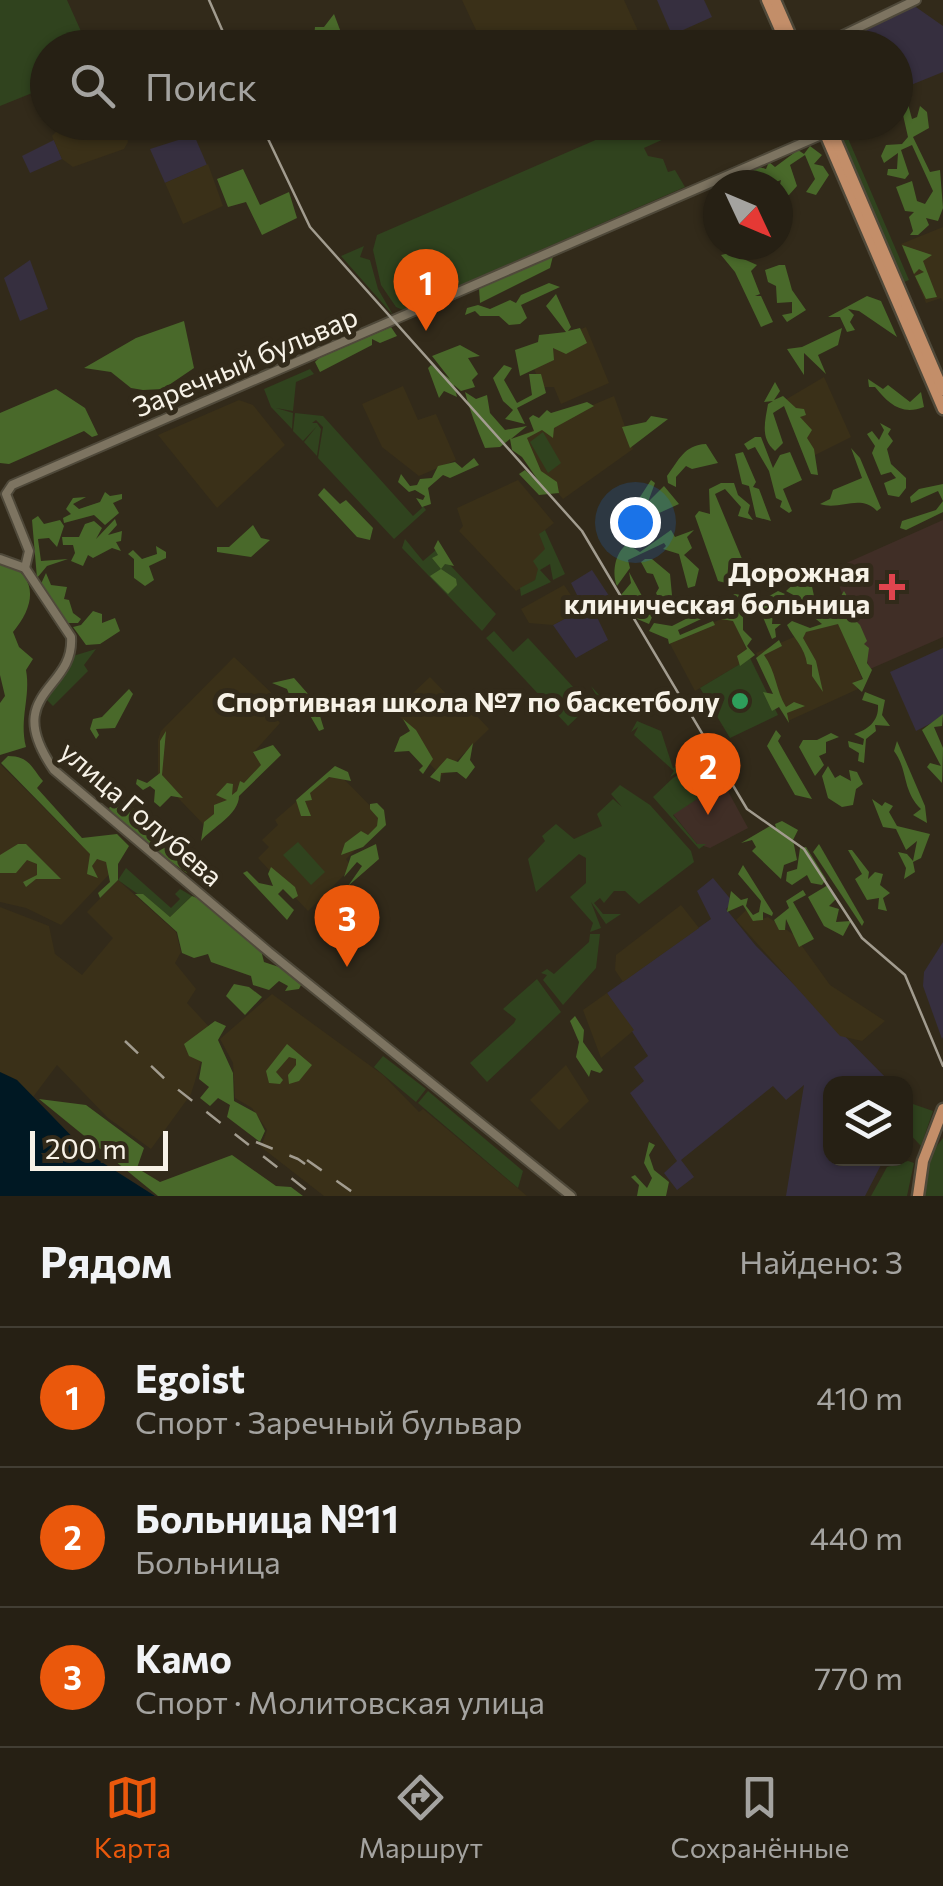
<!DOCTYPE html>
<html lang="ru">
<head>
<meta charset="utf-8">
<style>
  body { margin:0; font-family:Commissioner,sans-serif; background:#322d22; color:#f1f3f6 }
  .controls { position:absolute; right:30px; bottom:30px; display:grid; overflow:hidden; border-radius:20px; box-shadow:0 2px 8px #0004 }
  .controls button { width:90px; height:90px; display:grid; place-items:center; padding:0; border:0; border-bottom:2px solid #423e34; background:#262014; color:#f1f3f6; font:50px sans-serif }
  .compass { position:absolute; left:703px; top:170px; width:90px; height:90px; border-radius:50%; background:#262014; box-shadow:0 2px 8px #0004; rotate:134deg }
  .scale { position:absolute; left:30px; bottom:25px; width:138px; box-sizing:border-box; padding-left:10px; border:5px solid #f7f2e7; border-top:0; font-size:28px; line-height:35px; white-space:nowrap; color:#f7f2e7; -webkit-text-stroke:8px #322a1a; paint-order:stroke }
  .you { position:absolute; left:635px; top:522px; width:35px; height:35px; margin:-25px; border:8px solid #fff; border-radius:50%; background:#1a73e8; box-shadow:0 0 0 15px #1a73e833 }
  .badge { display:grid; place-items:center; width:65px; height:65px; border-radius:50%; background:#ea580c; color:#fff; font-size:32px; font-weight:700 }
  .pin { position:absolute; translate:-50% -82px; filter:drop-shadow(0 2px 5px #0008) }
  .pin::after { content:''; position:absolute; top:52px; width:35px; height:30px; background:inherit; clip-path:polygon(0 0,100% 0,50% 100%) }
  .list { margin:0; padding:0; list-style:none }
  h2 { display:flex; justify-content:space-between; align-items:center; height:130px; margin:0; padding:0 40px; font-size:42px }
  h2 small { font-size:32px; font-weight:400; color:#a4a3a0 }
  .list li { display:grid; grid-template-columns:65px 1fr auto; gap:30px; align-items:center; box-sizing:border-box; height:140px; padding:0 40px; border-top:2px solid #423e34 }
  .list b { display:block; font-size:38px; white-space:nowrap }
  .list p { margin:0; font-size:32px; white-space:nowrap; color:#a4a3a0 }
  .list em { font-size:32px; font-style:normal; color:#a4a3a0 }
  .icon { flex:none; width:55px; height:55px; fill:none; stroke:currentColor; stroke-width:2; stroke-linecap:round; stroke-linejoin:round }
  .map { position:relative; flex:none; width:943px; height:1196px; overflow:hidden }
  .search { position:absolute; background:#262014; box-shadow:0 2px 8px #0004; left:30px; right:30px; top:30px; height:110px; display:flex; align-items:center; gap:25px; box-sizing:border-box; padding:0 35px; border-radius:55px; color:#a4a3a0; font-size:38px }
  .sheet { height:550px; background:#262014 }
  nav { display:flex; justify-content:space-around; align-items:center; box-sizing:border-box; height:140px; border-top:2px solid #423e34; background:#262014; font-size:28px; color:#a4a3a0 }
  nav a { display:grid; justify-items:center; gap:5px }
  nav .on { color:#ea580c }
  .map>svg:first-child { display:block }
  .commercial { fill:#362f3f }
  .built { fill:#3a3018 }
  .medical { fill:#402e26 }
  .green { fill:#30431e }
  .forest { fill:#49692a }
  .water { fill:#001823 }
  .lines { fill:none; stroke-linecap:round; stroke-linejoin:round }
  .secondary-casing { stroke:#4f493a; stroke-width:12 }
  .primary-casing { stroke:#4f493a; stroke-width:15 }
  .secondary { stroke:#7d7461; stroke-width:8 }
  .primary { stroke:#c38e69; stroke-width:10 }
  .tram { stroke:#a29c8f; stroke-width:2.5 }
  .rail { stroke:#a29c8f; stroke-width:2.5; stroke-dasharray:18 18; stroke-linecap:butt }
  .health-dot { fill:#e0444e; stroke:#322a1a; stroke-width:4 }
  .leisure-dot { fill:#2e9e5b; stroke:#322a1a; stroke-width:4 }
  .labels { text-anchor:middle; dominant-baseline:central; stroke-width:10; stroke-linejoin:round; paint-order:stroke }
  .street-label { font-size:28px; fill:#f7f2e7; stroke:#322a1a }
  .poi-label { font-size:28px; font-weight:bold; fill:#f7f2e7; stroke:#322a1a; text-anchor:end }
</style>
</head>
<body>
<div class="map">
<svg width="943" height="1196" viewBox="0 0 943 1196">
  <rect width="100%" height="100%" fill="#322a1a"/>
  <g class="commercial">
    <polygon points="657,0 704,0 712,17 672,35"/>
    <polygon points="913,5 943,26 943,72 901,89 901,99 896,101 896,48 821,48"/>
    <polygon points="194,135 207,165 165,183 150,149"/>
    <polygon points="54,140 62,159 30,173 22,156"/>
    <polygon points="30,260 48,309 20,321 4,278"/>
    <polygon points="592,570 619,611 597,617 608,640 576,658 553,625 581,610 589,619 571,583"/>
    <polygon points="943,648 943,717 916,731 890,672"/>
    <polygon points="713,878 733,902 726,909 756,946 891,1083 830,1084 830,1158 884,1159 865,1196 786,1196 804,1085 786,1100 773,1086 681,1160 694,1177 677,1190 664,1173 677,1161 630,1093 644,1081 634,1067 648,1056 607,993 711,919 697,891"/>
    <polygon points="943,942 943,1037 942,1039 923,986 924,972"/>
  </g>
  <g class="built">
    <polygon points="462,0 624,0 639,33 635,35 640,47 484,47"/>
    <polygon points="66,122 125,123 128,142 124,149 73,167 62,159 52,136"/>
    <polygon points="208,164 223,206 183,224 165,183"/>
    <polygon points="943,227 943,302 941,298 926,303 901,244"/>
    <polygon points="586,327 609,383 561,404 554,387 542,387 527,353"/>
    <polygon points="824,377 851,437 811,457 785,400"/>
    <polygon points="403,386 418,420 436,414 456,460 419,476 382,447 362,404"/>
    <polygon points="614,396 633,449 563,499 512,439"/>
    <polygon points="239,400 253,405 285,445 217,508 158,435"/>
    <polygon points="518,480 554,523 541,533 551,556 539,569 535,580 516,591 459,531 463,526 457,508"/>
    <polygon points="564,585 581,610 553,625 529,623 521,609"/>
    <polygon points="732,615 750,658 695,691 668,640"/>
    <polygon points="837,619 862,679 855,682 858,689 788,721 756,653"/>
    <polygon points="234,657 282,703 272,713 280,723 253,753 265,767 205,826 158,777 158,740 161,731"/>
    <polygon points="430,677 455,703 461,699 489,729 441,776 408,740 415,732 394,711"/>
    <polygon points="0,764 81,845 117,866 61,925 26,908 0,902"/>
    <polygon points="334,769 385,821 346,859 352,867 308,911 258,858 269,847 262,840 278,825 275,820"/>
    <polygon points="118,880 176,932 181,952 175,963 196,989 187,1003 211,1029 191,1094 151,1149 108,1118 57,1065 33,1097 17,1080 0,1072 0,907 49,926 55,954 82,975 113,938 87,912"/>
    <polygon points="681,905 699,928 623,982 615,970 616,955"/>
    <polygon points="746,910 756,921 768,917 794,935 830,985 885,1021 862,1041 840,1036 736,920"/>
    <polygon points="607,993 634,1030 601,1058 583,1010"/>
    <polygon points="272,994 383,1075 419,1112 423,1109 527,1196 324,1196 261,1147 267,1130 252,1108 235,1098 233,1063 220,1039"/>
    <polygon points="566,1065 589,1101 559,1130 530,1100"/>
  </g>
  <g class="medical">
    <polygon points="943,520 943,637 870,669 833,569"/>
    <polygon points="723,782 748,828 710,848 697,844 673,814"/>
  </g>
  <g class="green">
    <polygon points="0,0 67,0 88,47 48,48 47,87 0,106"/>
    <polygon points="637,122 699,123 644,148 648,156 663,159 668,172 675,170 685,187 403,310 396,307 381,285 373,250 377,235"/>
    <polygon points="847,136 909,280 904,282 840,139"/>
    <polygon points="364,246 360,257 370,260 378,289 393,315 341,256"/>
    <polygon points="310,369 314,374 296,382 293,411 276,408 293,413 292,429 271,407 264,389"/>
    <polygon points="295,413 323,416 413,516 422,508 418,499 426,510 394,539 318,458 323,427 316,420 312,423 317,423 321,429 317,456 304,442 317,426 303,441 293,431"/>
    <polygon points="543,432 561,463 548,473 530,442"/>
    <polygon points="545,530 565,574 553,580 550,564 540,570 551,582 521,596 520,588 535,580 538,569 533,561 545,549 539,534"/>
    <polygon points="405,539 423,561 436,550 496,614 482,631 402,548"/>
    <polygon points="494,631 513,652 528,638 587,702 596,695 591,686 600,696 568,726 486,638"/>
    <polygon points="96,649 84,665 88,671 53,706 41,694 44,688 73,656"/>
    <polygon points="750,658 778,715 730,738 700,688"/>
    <polygon points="637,721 661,731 673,768 686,763 686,767 670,777 674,771 634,735 638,727 631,732"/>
    <polygon points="703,760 723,782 673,815 697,844 706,844 699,849 653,797 673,778"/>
    <polygon points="620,785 650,805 691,851 694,862 639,904 625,891 614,891 604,903 600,898 594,903 603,914 621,914 606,924 591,902 601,928 590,932 593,923 570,897 586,883 586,858 579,854 536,892 528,859 545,841 542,836 556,824 574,839 602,826 597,814 613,799 622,807 611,794"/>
    <polygon points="298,842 325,872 311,885 283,855"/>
    <polygon points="126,868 171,908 180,899 175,894 180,889 192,896 170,917 118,880"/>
    <polygon points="590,934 600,934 596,968 563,1005 543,980 547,975 541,973 547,969 554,974 589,942"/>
    <polygon points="537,979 561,1012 487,1082 470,1063 514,1023 516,1019 503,1009"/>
    <polygon points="383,1056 426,1089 416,1102 374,1067"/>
    <polygon points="428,1091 523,1171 518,1188 418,1103"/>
    <polygon points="910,1103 933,1111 921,1146 906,1130"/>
    <polygon points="943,1138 943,1196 922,1196 929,1156"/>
    <polygon points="908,1161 914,1163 907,1196 871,1196 887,1167"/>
  </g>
  <g class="forest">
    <polygon points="334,14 345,43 313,47 315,27 324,27"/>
    <polygon points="908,104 912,119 917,117 920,106 927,112 929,128 913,137 930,172 940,170 943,208 938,221 926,218 929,225 918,235 910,235 913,231 909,217 914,212 905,211 896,187 912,181 917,201 925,204 933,191 912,145 901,150 909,174 905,179 887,175 888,169 897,169 898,153 884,163 881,156 886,145 902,144 908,137 903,115 896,118 896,110"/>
    <polygon points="810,146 822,155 814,164 823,166 829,175 816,195 806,192 815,179 805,155 790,165 797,186 789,195 778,193 781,180 771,184 746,175 759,167 766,169 769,162 775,167 798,150 804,154"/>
    <polygon points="243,169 260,205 289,192 297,218 262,235 246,202 228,207 217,179"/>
    <polygon points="902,245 932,255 923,261 937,297 926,299 915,276 924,272 919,269 914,274"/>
    <polygon points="749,248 748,255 739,257 757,265 751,271 760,294 755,296 761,296 773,322 761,327 735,272 721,255"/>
    <polygon points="553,256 550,268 480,303 479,288"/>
    <polygon points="779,265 785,265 792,290 806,310 787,322 782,315 792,313 792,302 777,303 776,286 768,282 765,270"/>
    <polygon points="549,283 560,287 521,305 527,318 520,324 509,325 499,316 480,316 475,311 465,315 467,308 478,305 490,309 510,300 516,303 521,295"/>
    <polygon points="556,294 571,327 568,331 580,328 587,343 566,354 553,348 554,360 520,376 515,350 538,342 539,335 566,332 546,306"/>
    <polygon points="867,296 881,301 897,337 859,311 848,309 854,315 850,322 855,330 847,332 840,317 828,317"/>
    <polygon points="184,321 194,368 163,389 143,390 131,388 111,372 84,368 136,338"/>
    <polygon points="391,327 397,336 380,343 372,339 372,345 320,372 315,362 319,358"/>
    <polygon points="842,328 838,345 818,355 826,374 804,353 804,375 787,349 802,347"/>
    <polygon points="460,345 480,356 468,358 478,374 472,380 475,387 461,391 454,385 457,397 444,391 439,398 428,368 431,365 450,379 432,356"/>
    <polygon points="504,365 512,368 504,380 517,403 532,395 529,374 541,374 546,393 517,408 525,424 505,419 513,410 503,401 493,378"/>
    <path d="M868,379l15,10 5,-4 22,17 11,-10 3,15c-23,9 -36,-4 -49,-20h-6z"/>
    <path d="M775,382l5,9 -6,9 9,-4 13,12 8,1 2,6 -6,2 12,13 -5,8 7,11 4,26 -7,-1 -27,-68 -11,7 10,30 -8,8c-15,-13 -10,-29 -7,-47l5,-3 -9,1z"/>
    <polygon points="56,389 85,408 98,435 92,437 84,431 9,464 0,463 0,413"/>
    <path d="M465,392l11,7 11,-4 3,18 15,17 22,-4 -16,13 23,-8 -5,-13 4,-3 6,3 8,-8 4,3 36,-11 7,4 -40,22 -1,10 -11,-8 -15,8 14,33 16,11 2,11 -20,2 -20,-21 6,-4 17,16 -20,-29 -10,-7 -2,-11 -10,8 -15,1c-9,-22 -15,-37 -20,-56z"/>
    <polygon points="651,416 668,419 630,448 622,427 646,422"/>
    <polygon points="880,423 891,429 888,434 893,441 887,449 891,464 906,478 906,488 899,497 888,495 884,483 896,478 891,472 881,475 872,453 875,446 867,434 872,431 879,440 884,430"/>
    <polygon points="755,437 761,437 773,468 780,455 790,452 802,480 783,489 792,511 789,513 780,507 782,501 776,498 769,471 755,447 748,450 744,444"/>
    <path d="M706,444l12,19 -26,6 -6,-3 -10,11v10l-8,-4 -1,-7c12,-16 17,-31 39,-32z"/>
    <path d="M851,448l9,10 21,50 -4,3c-17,-18 -37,0 -57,-7l10,-5 3,-9 29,-12z"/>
    <polygon points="743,452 756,482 753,487 759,489 771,521 756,517 749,486 742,484 735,454"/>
    <polygon points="474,458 479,465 450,478 443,475 428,488 431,504 422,507 416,498 423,500 425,496 415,490 409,492 398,482 401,474 410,486 417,485 420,479 432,478 438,466 455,462 462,468"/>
    <polygon points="651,480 655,483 648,502 664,486 679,504 646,519 650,531 629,514"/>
    <polygon points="721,483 734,483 738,495 750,505 748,513 753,520 738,516 741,507 725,489 715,494 745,566 726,583 718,581 695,516 699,511 710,514 709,489"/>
    <polygon points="943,484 943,512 906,530 900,528 902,521 936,510 943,501 938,491 911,503 910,497 919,489"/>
    <polygon points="324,488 340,504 346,500 373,528 370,540 357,537 318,495"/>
    <polygon points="105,492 110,496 122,494 122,499 113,503 119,513 105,525 94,515 64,523 63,518 71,514 66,509 73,498 86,497 73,504 79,509 100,502"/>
    <polygon points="38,516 44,524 60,520 64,526 57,547 49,538 38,539 41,561 68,559 47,566 37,578 32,520"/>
    <polygon points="115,519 117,525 108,535 122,531 121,541 116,542 121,551 112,548 93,558 88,555 83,566 71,561 75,553 73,545 63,545 62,537 79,537 85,524 94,521 102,528 96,539"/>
    <polygon points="253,525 261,538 270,540 251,557 217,552 217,547 229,547"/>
    <path d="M671,530l4,7 19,-7 -7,7 5,11 -8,7 15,14 -4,17 -7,2 -9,-34 -16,-5 3,-3 -2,-3 -36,17 2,8 -13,18c-5,-12 -3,-32 10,-42l13,8z"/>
    <polygon points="438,540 454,566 445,564 441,569 456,579 457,585 448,594 430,576 441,569 432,558 438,555 434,548"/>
    <polygon points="156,546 166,552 166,558 149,566 154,580 145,586 134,578 134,559 128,554 133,550 142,559 157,554"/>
    <polygon points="645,559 652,559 670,574 673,606 664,610 656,593 659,588 653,574 647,573 641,562"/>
    <path d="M6,562c34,17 28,45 7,70l6,15 14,12 -7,11c5,27 -7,48 0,77l-26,8v-52l5,-7 -5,-21v-112z"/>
    <polygon points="629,572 648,607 656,608 649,624 635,618 621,595 631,583"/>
    <polygon points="46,573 51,585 67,587 64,599 69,600 73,613 81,619 78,623 65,623 40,586"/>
    <path d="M810,577l4,19 8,6 16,-1 6,-10 6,10 -8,6 18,18 7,16 -3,3 5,4 -2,15 5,7 -10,22 -10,-9 11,-4 -25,-55 -32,8 -3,6 13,23 7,31 -11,-16v-11l-5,-1c-2,-16 -14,-27 -20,-39l5,-4 18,7 12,-4 -11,-9 10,-5 -35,-19 14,-13z"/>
    <path d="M778,591l7,3 -6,5 4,16 -3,3 -9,-13 -8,5 10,3 -1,11h9l-6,5 1,8 -4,2 -12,-29 -17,6v14l9,9 -5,7 8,9 -15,11 -3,-10 10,-7 -14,-28 -12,-2c20,-9 40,-18 57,-28z"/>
    <polygon points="735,594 741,595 739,601 678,630 680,635 713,621 715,625 669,644 668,639 649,631 654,623 672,626"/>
    <polygon points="93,611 102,614 102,623 115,618 120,631 100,644 86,645 73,627 81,625"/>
    <path d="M779,640l3,6 -18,9c12,16 12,36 22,52l8,-5 11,4 -18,7 2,10 -10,-16 -7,4 -9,-19 10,2 -17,-36z"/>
    <polygon points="294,678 316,703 324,729 319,731 308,712 294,707 287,689 272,683"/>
    <polygon points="129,689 133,694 115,728 96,729 99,735 96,739 90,729 93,719 102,717"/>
    <path d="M865,692l20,8 -3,15 8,11 -15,-1 1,6 -10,8 -2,24 -6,-2 1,-8 -10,-6 -1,-6 15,4 1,-6 -10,-5c13,-4 25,-12 24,-29l-16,-5z"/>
    <polygon points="943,714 942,726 934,727 943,748 942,783 927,767 930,763 941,766 922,730"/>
    <polygon points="403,719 416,730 433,759 423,774 419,770 423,766 409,751 394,752 400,737 410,731"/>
    <polygon points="776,730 781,736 778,741 812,799 795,795 767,746"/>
    <polygon points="166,731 162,775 183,798 171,796 160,807 154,802 155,790 150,786 143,790 136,784 137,779 147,783 160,773 160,741"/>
    <polygon points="831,733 839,737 826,742 826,753 819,756 824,765 815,776 799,747 803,740 817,740"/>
    <path d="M897,741l28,65 2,17 -14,-8 8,-6c-19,-18 -13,-40 -27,-58z"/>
    <polygon points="473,743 470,760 475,767 466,779 457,772 441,773 440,782 430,777 447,758 458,762"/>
    <path d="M273,745l8,10 -42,41c0,19 -28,32 -38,45l3,-19 10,-8v-9l13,-5 -11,-5 11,-12 6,1 -1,11 5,-4 3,-10 4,2 17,-18 -8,-13z"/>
    <path d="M8,756c21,0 23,11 35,25l-6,7 45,50 35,-4 12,12 -11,18v16l-18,18 -2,-5 12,-11 -4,-20 -9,-3 -5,7 6,12 -11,-4 3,-20 -89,-91z"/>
    <polygon points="335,766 348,772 351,781 329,777 310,793 312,800 305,801 311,816 301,816 296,800"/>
    <polygon points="828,766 835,778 840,775 851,781 849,770 857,772 863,784 856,789 853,805 842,807 828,798 822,776"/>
    <polygon points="872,799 882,806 885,802 893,806 889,812 897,826 930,834 921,858 913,862 915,872 904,879 906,868 898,852 907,854 913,861 917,841 906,850 896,829 883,827"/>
    <path d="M116,801l18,7 16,19v7h15l12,14 -9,5 23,18 -2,3c-9,-4 -76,-58 -80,-66z"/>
    <polygon points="377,803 384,810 386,825 363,847 341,855 345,843 361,831 368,835 377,826 378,818 370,809 370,804"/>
    <polygon points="782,821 798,830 793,840 797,860 784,865 781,879 752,851 756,847 752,840 741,843 770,826 777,831 775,824"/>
    <polygon points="18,844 26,844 61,879 36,879 26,887 23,882 37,875 37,864 27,860 16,873 0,873 0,855"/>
    <polygon points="376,844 379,859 348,886 362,866 357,862 344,877 351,856"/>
    <polygon points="819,844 864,922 862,926 813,852"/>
    <polygon points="806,847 826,879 822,885 811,883 807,875 792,885 786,881 787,872 797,869 800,848"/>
    <polygon points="848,850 852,850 869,872 868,879 875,872 883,874 880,885 890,893 883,898 887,911 878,909 879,898 867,900 855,879 862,874"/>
    <polygon points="743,865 773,913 772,916 763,912 763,920 753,921 743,905 727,912 731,891 741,900 748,898 746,906 753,915 759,912 761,901 738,874"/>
    <polygon points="271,867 295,887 298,896 293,899 283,889 278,894 294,910 287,920 243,873 247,871 259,883 273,886 268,874"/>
    <polygon points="828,885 836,899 829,906 839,909 836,922 851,921 843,936 824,926 808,897"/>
    <polygon points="803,890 806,895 793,902 814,939 799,947 786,919 785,930 779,930 774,920 789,908 786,901"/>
    <polygon points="135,894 143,894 170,917 192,896 200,899 261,950 264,962 279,967 301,985 299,989 285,991 288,986 279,981 269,990 253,985 251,976 211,962 208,954 194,958 182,953 177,932"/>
    <polygon points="234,984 249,987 262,997 245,1015 226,996"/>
    <polygon points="575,1016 584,1030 583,1042 603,1070 600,1073 591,1070 589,1077 576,1057 579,1042 570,1021"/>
    <polygon points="215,1021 226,1026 218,1040 233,1073 234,1101 256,1113 265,1131 260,1142 227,1117 230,1105 218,1098 210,1106 200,1098 209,1087 199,1079 202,1062 189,1056 184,1044"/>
    <polygon points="287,1044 312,1065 299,1081 289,1084 288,1075 296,1065 296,1059 289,1057 276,1072 283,1080 280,1084 269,1083 266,1071"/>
    <polygon points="39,1099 86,1105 144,1148 137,1168 160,1182 232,1155 276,1186 291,1187 303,1196 158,1196"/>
    <polygon points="649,1142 655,1145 649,1155 654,1170 669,1182 666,1196 637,1196 639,1185 631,1177 635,1175 647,1188 652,1178 644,1163"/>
  </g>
  <polygon class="water" points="0,1072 17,1080 89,1154 155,1196 0,1196"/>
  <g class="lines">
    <defs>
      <g id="secondary">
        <polyline points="816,48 916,0"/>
        <path d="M0,559l25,9 46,69c4,54 -71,55 -17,133l215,182 302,244"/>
        <polyline points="25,568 29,551 6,494 12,485 828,132"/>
      </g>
      <g id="primary">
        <polyline points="767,0 788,48"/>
        <polyline points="775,0 796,48"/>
        <polyline points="820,122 943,409"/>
        <polyline points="828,122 943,390"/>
        <polyline points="918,1196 923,1161 943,1109"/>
      </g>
    </defs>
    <use href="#secondary" class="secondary-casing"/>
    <use href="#primary" class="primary-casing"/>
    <use href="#secondary" class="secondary"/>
    <use href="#primary" class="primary"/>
    <g class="tram">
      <polyline points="209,0 230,48"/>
      <polyline points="260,122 310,227 582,531 747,809 804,849 862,938 905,975 943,1066"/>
    </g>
    <g class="rail">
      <polyline points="125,1041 167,1081 314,1196"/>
      <polyline points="256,1142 298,1159 315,1171"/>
      <polyline points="307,1160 358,1196"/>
    </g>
  </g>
  <path class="health-dot" d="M887 572h10v10h10v10h-10v10h-10v-10h-10v-10h10z"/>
  <circle class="leisure-dot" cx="740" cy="701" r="10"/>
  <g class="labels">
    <g class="street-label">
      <text transform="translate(245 361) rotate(-23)">Заречный бульвар</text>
      <text transform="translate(142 813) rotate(41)">улица Голубева</text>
    </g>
    <g class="poi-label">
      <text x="870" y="571">Дорожная<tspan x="870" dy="32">клиническая больница</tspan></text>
      <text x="720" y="701">Спортивная школа №7 по баскетболу</text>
    </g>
  </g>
</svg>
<div class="controls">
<button><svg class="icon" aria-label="layers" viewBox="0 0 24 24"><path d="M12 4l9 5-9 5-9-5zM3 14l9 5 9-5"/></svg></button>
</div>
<svg class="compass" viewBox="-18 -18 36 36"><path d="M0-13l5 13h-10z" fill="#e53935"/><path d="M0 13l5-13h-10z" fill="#a4a3a0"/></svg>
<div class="scale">200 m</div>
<div class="you"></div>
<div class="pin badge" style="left:426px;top:331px">1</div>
<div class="pin badge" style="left:708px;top:815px">2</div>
<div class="pin badge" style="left:347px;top:967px">3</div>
<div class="search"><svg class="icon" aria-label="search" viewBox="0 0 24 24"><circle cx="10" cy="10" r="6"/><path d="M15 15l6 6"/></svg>Поиск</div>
</div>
<section class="sheet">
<h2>Рядом<small>Найдено: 3</small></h2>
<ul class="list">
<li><span class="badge">1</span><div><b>Egoist</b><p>Спорт · Заречный бульвар</p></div><em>410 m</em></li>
<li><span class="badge">2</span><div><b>Больница №11</b><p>Больница</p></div><em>440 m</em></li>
<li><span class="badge">3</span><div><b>Камо</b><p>Спорт · Молитовская улица</p></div><em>770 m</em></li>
</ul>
</section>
<nav>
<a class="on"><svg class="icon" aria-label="map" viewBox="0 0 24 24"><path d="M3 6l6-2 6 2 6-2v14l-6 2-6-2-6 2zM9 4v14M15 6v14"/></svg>Карта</a>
<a><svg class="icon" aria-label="directions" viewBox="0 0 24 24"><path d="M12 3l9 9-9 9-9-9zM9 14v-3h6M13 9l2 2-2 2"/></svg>Маршрут</a>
<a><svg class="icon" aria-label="saved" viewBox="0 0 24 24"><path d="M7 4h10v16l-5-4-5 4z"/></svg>Сохранённые</a>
</nav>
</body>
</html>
